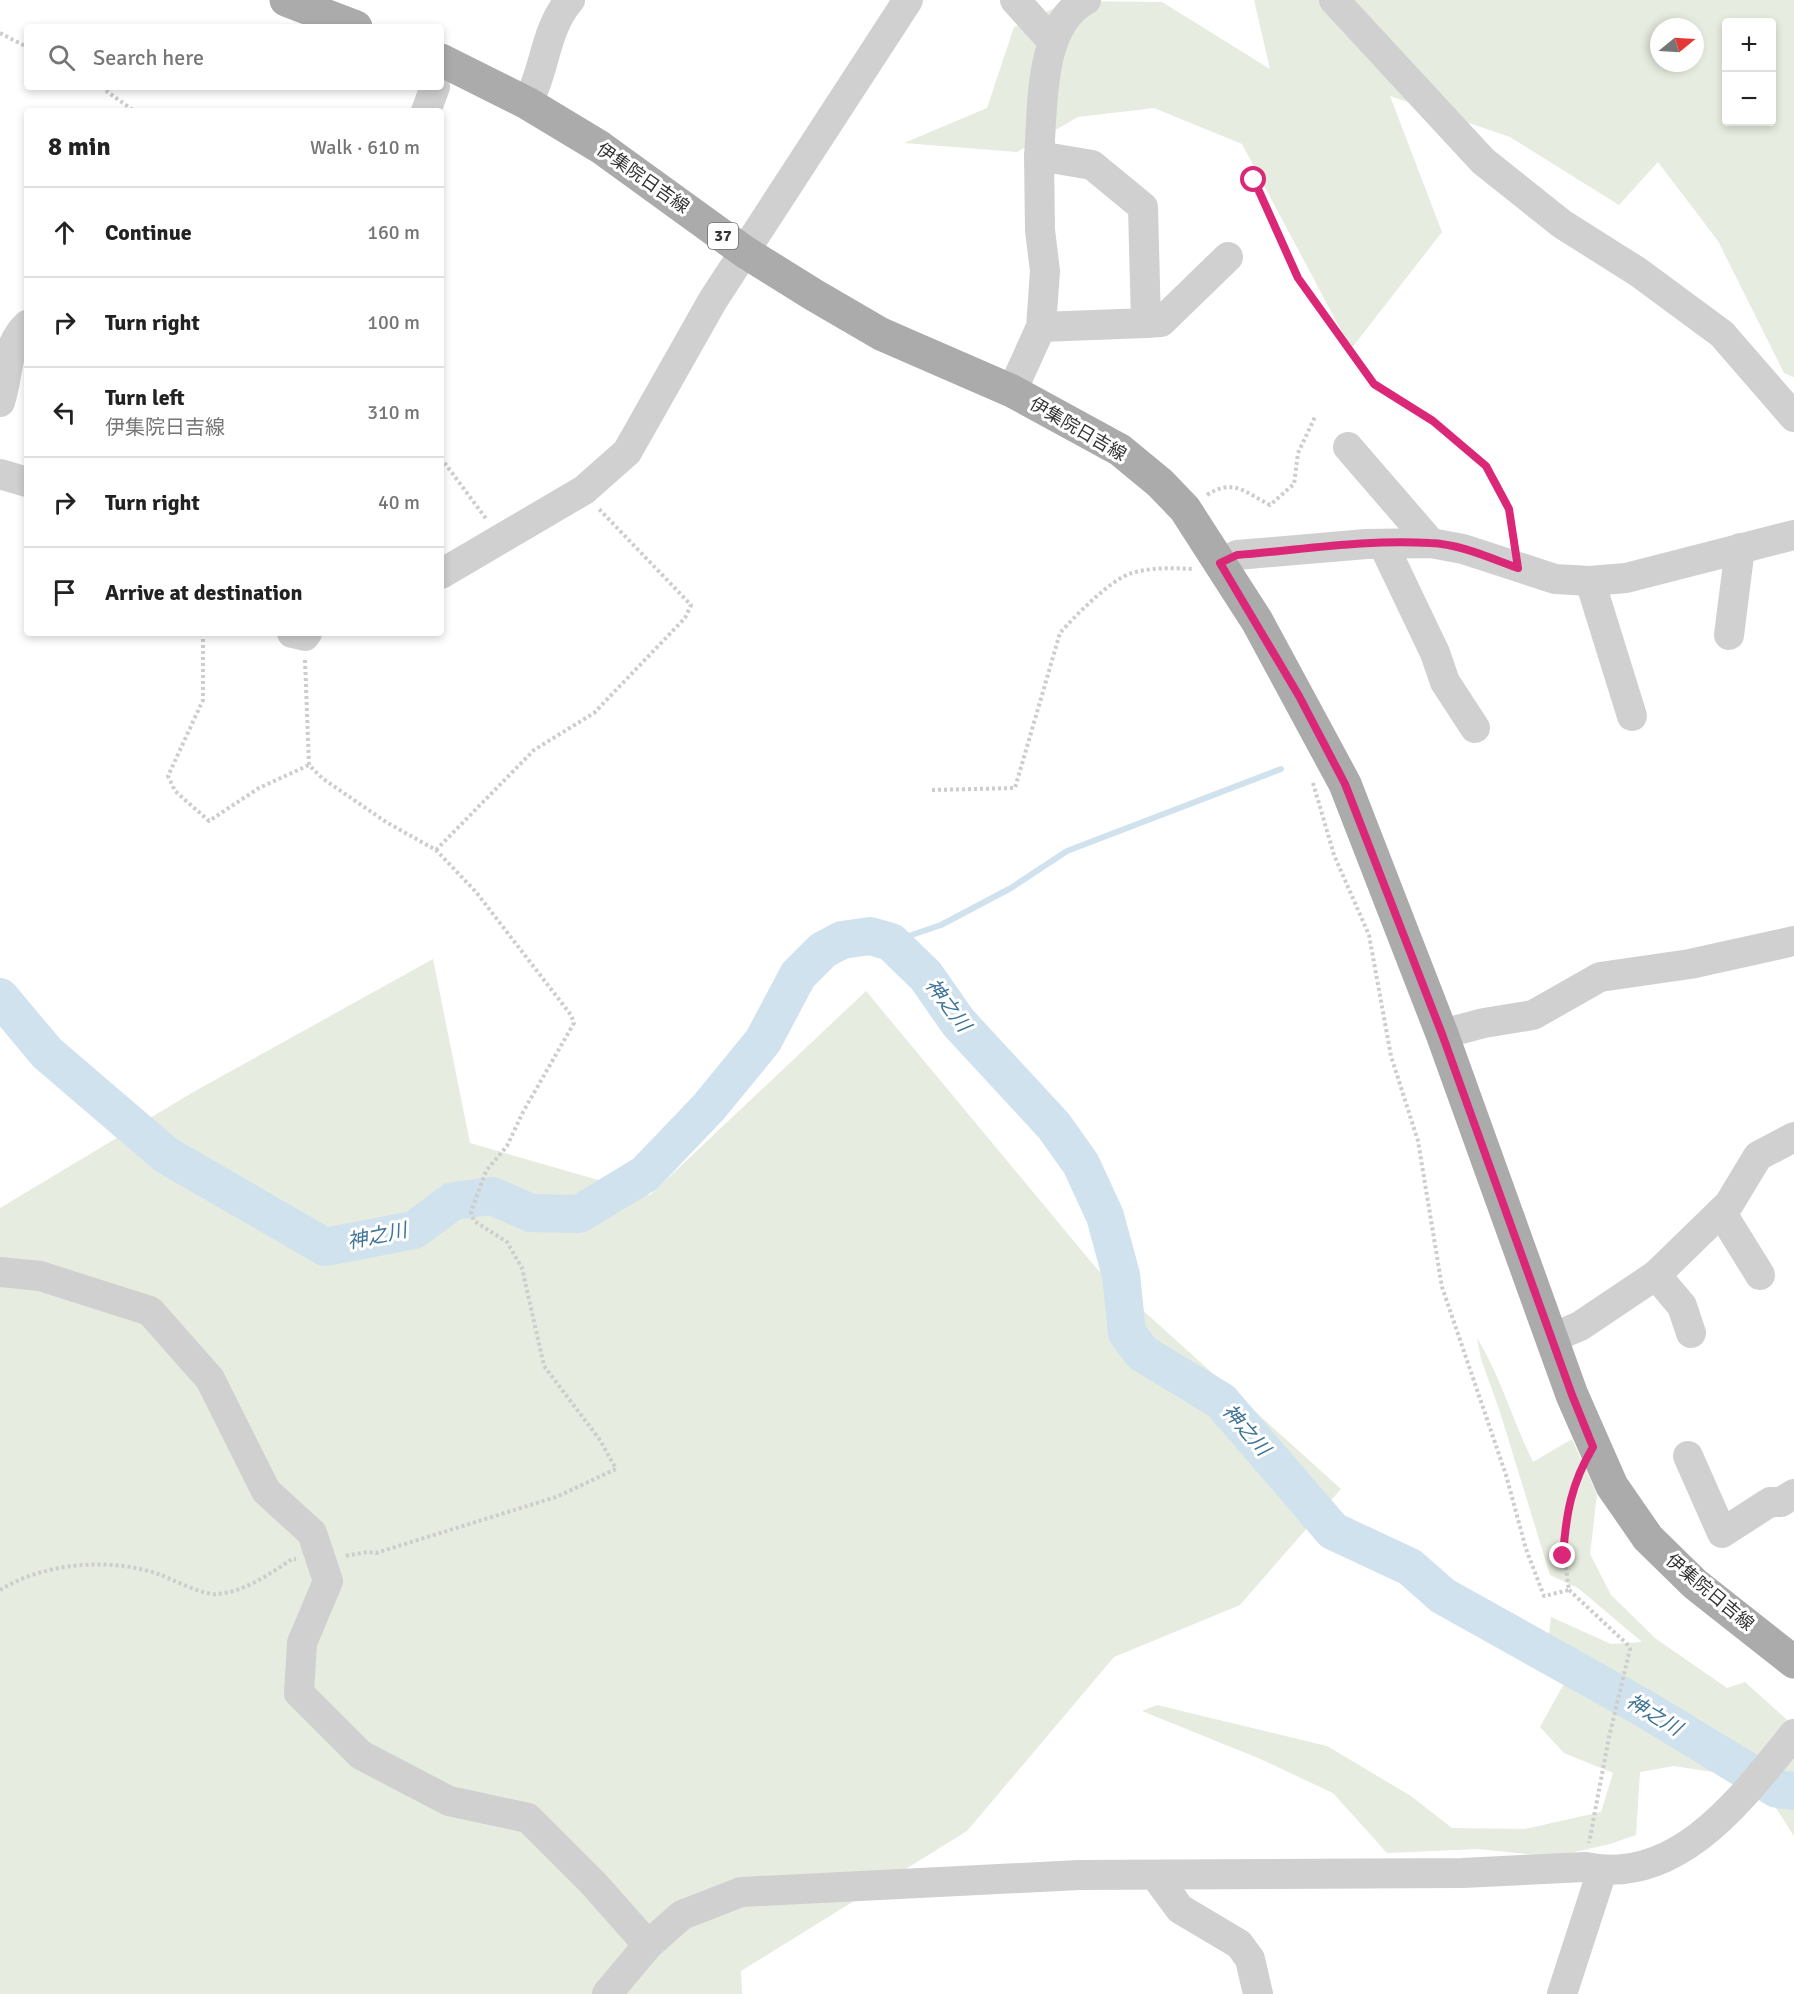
<!DOCTYPE html>
<html lang="en">
<head>
<meta charset="utf-8">
<style>
  body { margin:0; font-family:Signika,"Noto Sans JP",sans-serif; background:#f2f2f2; color:#222 }
  .controls { position:absolute; right:18px; top:18px; display:grid; overflow:hidden; border-radius:6px; box-shadow:0 3px 9px #0003 }
  .controls button { width:54px; height:54px; display:grid; place-items:center; padding:0; border:0; border-bottom:2px solid #e0e0e0; background:#fff; color:#222; font:30px sans-serif }
  .compass { position:absolute; left:1650px; top:18px; width:54px; height:54px; border-radius:50%; background:#fff; box-shadow:0 3px 9px #0003; rotate:72deg }
  .stop { position:absolute; width:18px; height:18px; margin:-14px; border:4px solid #db2777; border-radius:50%; background:#fff }
  .stop.end { background:#db2777; border-color:#fff; box-shadow:0 2px 6px #0008 }
  .list { margin:0; padding:0; list-style:none }
  h2 { display:flex; justify-content:space-between; align-items:center; height:78px; margin:0; padding:0 24px; font-size:26px }
  h2 small { font-size:20px; font-weight:400; color:#767676 }
  .list li { display:grid; grid-template-columns:39px 1fr auto; gap:18px; align-items:center; box-sizing:border-box; height:90px; padding:0 24px; border-top:2px solid #e0e0e0 }
  .list b { display:block; font-size:22px; white-space:nowrap }
  .list p { margin:0; font-size:20px; white-space:nowrap; color:#767676 }
  .list em { font-size:20px; font-style:normal; color:#767676 }
  .icon { flex:none; width:33px; height:33px; fill:none; stroke:currentColor; stroke-width:2; stroke-linecap:round; stroke-linejoin:round }
  .map { position:relative; flex:none; width:1794px; height:1994px; overflow:hidden }
  .search { position:absolute; background:#fff; box-shadow:0 3px 9px #0003; left:24px; top:24px; width:420px; height:66px; display:flex; align-items:center; gap:15px; box-sizing:border-box; padding:0 21px; border-radius:6px; color:#767676; font-size:22px }
  .panel { position:absolute; background:#fff; box-shadow:0 3px 9px #0003; left:24px; top:108px; width:420px; height:528px; border-radius:6px }
  .map>svg:first-child { display:block }
  .green { fill:#e6ecdf; fill-rule:evenodd }
  .lines { fill:none; stroke-linecap:round; stroke-linejoin:round }
  .stream { stroke:#cfe2ee; stroke-width:6 }
  .river { stroke:#cfe2ee; stroke-width:38 }
  .path { stroke:#cdcdcd; stroke-width:4; stroke-dasharray:3 3; stroke-linecap:butt }
  .minor { stroke:#d0d0d0; stroke-width:30 }
  .major { stroke:#ababab; stroke-width:33 }
  .route { stroke:#db2777; stroke-width:8 }
  .labels { text-anchor:middle; dominant-baseline:central; stroke-width:6; stroke-linejoin:round; paint-order:stroke }
  .shield { fill:#fff; stroke:#707070; stroke-width:1.5 }
  .shield-label { font-size:16px; font-weight:bold; fill:#333 }
  .street-label { font-size:18px; fill:#333; stroke:#fff }
  .water-label { font-size:20px; font-style:italic; fill:#3f7597; stroke:#fff }
</style>
</head>
<body>
<div class="map">
<svg width="1794" height="1994" viewBox="0 0 1794 1994">
  <rect width="100%" height="100%" fill="#fff"/>
  <g class="green">
    <path d="M1254,0h540v377l-10,-4 -66,-132 -60,-79 -39,43 -109,-68 -120,-41 52,136 -91,117 -109,-205 -88,-36 -76,9 -61,35 -113,-9 83,-35 27,-81 56,-26 92,1 108,67zM1726,22h46v100h-46zM1659,27h36v36h-36z"/>
    <polygon points="433,959 470,1143 650,1195 866,991 1097,1269 1341,1489 1240,1605 1114,1657 967,1831 741,1971 742,1994 0,1994 0,1208 195,1091"/>
    <path d="M1477,1338c24,39 36,84 56,124l39,-23 25,55 -7,60 21,41 44,43 72,50 18,-6 49,44v110l-24,-37 -45,-25 -51,-8 -34,6 -4,63 -26,9 -57,13 -75,-8 -91,4 -54,-60 -75,-35 -116,-47 15,-6 170,41 84,50 41,32 73,1 76,-17 12,-39 -49,-20 -24,-26 37,-67 -29,-16 3,-27 60,27 31,-2 -64,-54 -28,-13 -50,-163 -19,-53z"/>
  </g>
  <g class="lines">
    <polyline class="stream" points="891,942 941,925 1011,888 1067,851 1281,769"/>
    <polyline class="river" points="0,997 47,1053 166,1155 325,1247 414,1230 453,1201 492,1196 531,1213 579,1214 645,1174 709,1107 763,1041 798,975 823,950 842,940 870,936 891,942 926,976 958,1022 1054,1126 1081,1164 1105,1216 1121,1275 1127,1333 1142,1353 1221,1401 1333,1531 1410,1567 1443,1596 1640,1706 1777,1789 1794,1791"/>
    <g class="path">
      <polyline points="0,33 27,47"/>
      <polyline points="101,87 134,111"/>
      <polyline points="1254,181 1297,277 1374,383 1433,421 1486,466 1509,509 1514,541"/>
      <polyline points="441,458 487,520"/>
      <path d="M1207,495c26,-17 38,-3 63,10l24,-21 4,-31 17,-36"/>
      <polyline points="203,633 203,700 168,776 175,791 209,821 259,788 309,765"/>
      <polyline points="305,660 309,765 322,778 386,822 436,850 476,892 571,1015 574,1023 523,1112 507,1146 486,1171 471,1212 474,1221 507,1242 522,1268 544,1366 600,1440 616,1469 556,1497 376,1553 367,1552 345,1556"/>
      <path d="M1313,783l21,72 35,80 22,121 27,85 24,146 64,188 20,74 18,47 25,-6c-7,-45 -4,-74 9,-117"/>
      <path d="M932,790l83,-2 45,-155c15,-17 51,-54 72,-60 20,-6 41,-5 61,-4"/>
      <polyline points="436,850 534,750 594,713 685,618 691,605 599,509"/>
      <path d="M0,1590c45,-28 112,-33 161,-15 12,5 45,21 56,19 27,-2 53,-20 75,-35h4"/>
      <polyline points="1569,1590 1627,1644 1630,1649 1609,1737 1589,1843"/>
    </g>
    <g class="minor">
      <polyline points="1015,0 1053,42"/>
      <polyline points="1334,0 1483,161 1562,224 1638,272 1722,334 1794,417"/>
      <path d="M527,103c19,-33 17,-73 43,-103"/>
      <polyline points="426,111 435,87"/>
      <path d="M1039,156c4,-46 -1,-131 47,-156"/>
      <polyline points="1146,323 1161,322 1228,257"/>
      <polyline points="1012,391 1041,327 1146,323 1143,207 1092,165 1039,156 1040,230 1045,271 1041,327"/>
      <path d="M0,402c9,-27 5,-56 27,-77"/>
      <polyline points="1348,447 1431,543"/>
      <polyline points="0,474 27,482"/>
      <polyline points="1383,544 1435,653 1445,682 1475,728"/>
      <polyline points="1220,563 1237,555 1366,544 1431,543 1463,549 1555,579 1590,581 1626,578 1794,535"/>
      <polyline points="441,574 584,490 627,452 713,300 908,0"/>
      <polyline points="1590,581 1632,716"/>
      <polyline points="292,633 305,636 307,633"/>
      <polyline points="1729,635 1740,548"/>
      <polyline points="1442,1034 1484,1023 1533,1015 1600,977 1690,964 1794,941"/>
      <polyline points="1721,1212 1760,1275"/>
      <polyline points="0,1272 40,1276 150,1311 210,1379 266,1491 312,1533 328,1581 302,1643 299,1693 361,1755 449,1801 528,1818 593,1883 648,1945"/>
      <polyline points="1656,1275 1682,1306 1691,1333"/>
      <polyline points="1552,1338 1580,1326 1656,1275 1729,1204 1758,1156 1794,1137"/>
      <polyline points="1688,1456 1722,1533 1770,1502 1781,1502 1794,1494"/>
      <polyline points="1155,1875 1180,1909 1239,1944 1250,1959 1258,1994"/>
      <path d="M607,1994l41,-49 34,-30 59,-23 338,-17 383,-2 123,-6c93,20 158,-70 209,-133"/>
      <polyline points="1562,1994 1602,1871"/>
    </g>
    <g class="major">
      <polyline points="286,0 356,27"/>
      <polyline points="441,60 527,103 600,147 745,252 814,295 881,334 1012,391 1120,450 1160,483 1185,509 1257,621 1345,784 1442,1034 1572,1395 1612,1486 1648,1538 1695,1584 1794,1662"/>
    </g>
  </g>
  <g class="lines">
    <path class="route" d="M1254,180l44,98 76,106 59,37 53,45 23,43 9,59c-28,-10 -58,-24 -88,-25 -64,-4 -129,7 -193,12l-17,8 79,133 46,88 97,250 130,361 21,52c-22,37 -27,67 -30,109"/>
  </g>
  <g class="labels">
    <rect class="shield" x="708" y="223" width="30" height="26" rx="4.5"/>
    <g class="shield-label">
      <text x="723" y="236">37</text>
    </g>
    <g class="street-label">
      <text transform="translate(643 178) rotate(35)">伊集院日吉線</text>
      <text transform="translate(1078 429) rotate(30)">伊集院日吉線</text>
      <text transform="translate(1710 1592) rotate(40)">伊集院日吉線</text>
    </g>
    <g class="water-label">
      <text transform="translate(948 1005) rotate(53)">神之川</text>
      <text transform="translate(377 1236) rotate(-12)">神之川</text>
      <text transform="translate(1246 1430) rotate(49)">神之川</text>
      <text transform="translate(1654 1715) rotate(31)">神之川</text>
    </g>
  </g>
</svg>
<div class="controls">
<button>+</button>
<button>−</button>
</div>
<svg class="compass" viewBox="-18 -18 36 36"><path d="M0-13l5 13h-10z" fill="#e53935"/><path d="M0 13l5-13h-10z" fill="#767676"/></svg>
<div class="stop" style="left:1254px;top:180px"></div>
<div class="stop end" style="left:1563px;top:1556px"></div>
<div class="search"><svg class="icon" aria-label="search" viewBox="0 0 24 24"><circle cx="10" cy="10" r="6"/><path d="M15 15l6 6"/></svg>Search here</div>
<section class="panel">
<h2>8 min<small>Walk · 610 m</small></h2>
<ul class="list">
<li><svg class="icon" aria-label="ahead" viewBox="0 0 24 24"><path d="M12 20V5M6 11l6-6 6 6"/></svg><div><b>Continue</b></div><em>160 m</em></li>
<li><svg class="icon" aria-label="right" viewBox="0 0 24 24"><path d="M7 20v-9h11M14 6l5 5-5 5"/></svg><div><b>Turn right</b></div><em>100 m</em></li>
<li><svg class="icon" aria-label="left" viewBox="0 0 24 24"><path d="M17 20v-9H6M10 6l-5 5 5 5"/></svg><div><b>Turn left</b><p>伊集院日吉線</p></div><em>310 m</em></li>
<li><svg class="icon" aria-label="right" viewBox="0 0 24 24"><path d="M7 20v-9h11M14 6l5 5-5 5"/></svg><div><b>Turn right</b></div><em>40 m</em></li>
<li><svg class="icon" aria-label="arrive" viewBox="0 0 24 24"><path d="M6 21V4h12l-3 4 3 4H6"/></svg><div><b>Arrive at destination</b></div></li>
</ul>
</section>
</div>
</body>
</html>
